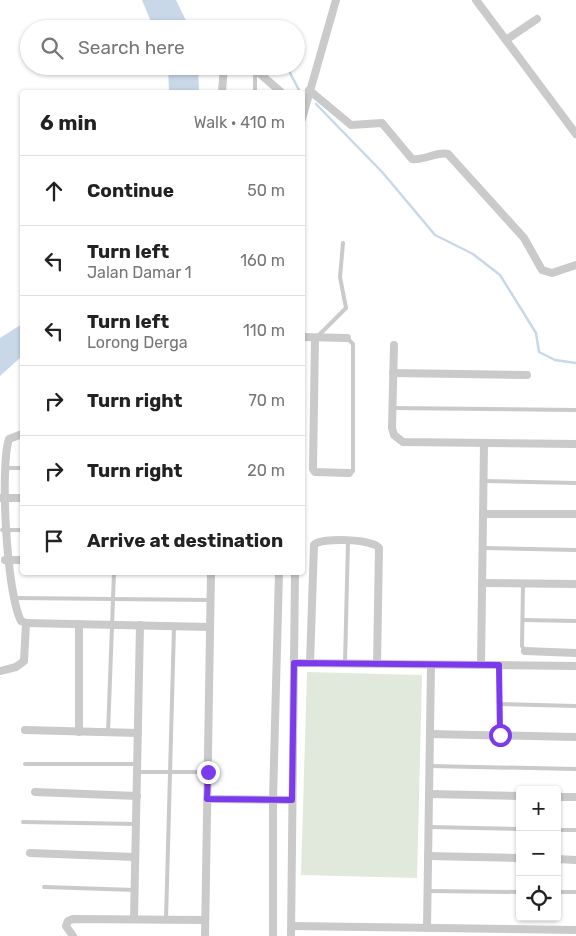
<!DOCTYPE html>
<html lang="en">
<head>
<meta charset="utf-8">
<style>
  body { margin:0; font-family:Rubik,sans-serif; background:#f2f2f2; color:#222 }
  .controls { position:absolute; right:15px; bottom:15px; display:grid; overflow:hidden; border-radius:5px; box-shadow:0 1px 4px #0004 }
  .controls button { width:45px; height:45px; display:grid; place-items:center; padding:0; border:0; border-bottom:1px solid #e0e0e0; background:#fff; color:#222; font:25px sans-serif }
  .stop { position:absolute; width:15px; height:15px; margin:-11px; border:4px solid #7c3aed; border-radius:50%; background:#fff }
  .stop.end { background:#7c3aed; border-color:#fff; box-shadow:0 1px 5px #0008 }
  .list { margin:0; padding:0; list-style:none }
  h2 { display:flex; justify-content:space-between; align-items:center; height:65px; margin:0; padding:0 20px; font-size:21px }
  h2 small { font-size:16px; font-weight:400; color:#767676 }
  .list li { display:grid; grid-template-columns:32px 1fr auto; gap:15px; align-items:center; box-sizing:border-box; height:70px; padding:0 20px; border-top:1px solid #e0e0e0 }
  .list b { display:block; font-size:19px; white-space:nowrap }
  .list p { margin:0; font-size:16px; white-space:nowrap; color:#767676 }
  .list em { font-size:16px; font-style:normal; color:#767676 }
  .icon { flex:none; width:28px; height:28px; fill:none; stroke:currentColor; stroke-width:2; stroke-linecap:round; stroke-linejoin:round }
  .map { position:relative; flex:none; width:576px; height:936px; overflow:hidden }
  .search { position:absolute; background:#fff; box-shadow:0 1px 4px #0004; left:20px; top:20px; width:285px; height:55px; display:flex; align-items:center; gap:12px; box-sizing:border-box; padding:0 18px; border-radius:28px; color:#767676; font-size:19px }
  .panel { position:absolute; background:#fff; box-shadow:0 1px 4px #0004; left:20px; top:90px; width:285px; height:485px; border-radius:5px }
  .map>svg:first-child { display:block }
  .green { fill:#e1e9dc }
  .water { fill:#c9d8e8 }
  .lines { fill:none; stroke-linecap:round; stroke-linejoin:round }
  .stream { stroke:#c9d8e8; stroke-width:2.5 }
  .service { stroke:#cacaca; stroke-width:4 }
  .minor { stroke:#cacaca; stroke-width:8 }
  .route { stroke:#7c3aed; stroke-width:6 }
</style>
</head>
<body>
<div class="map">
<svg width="576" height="936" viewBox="0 0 576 936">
  <rect width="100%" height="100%" fill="#fff"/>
  <polygon class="green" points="307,672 422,675 417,878 301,875"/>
  <g class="water">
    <polygon points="142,0 176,0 190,29 154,29"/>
    <polygon points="168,66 198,66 199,92 169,92"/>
    <polygon points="22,324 22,356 0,376 0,338"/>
  </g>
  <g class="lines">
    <g class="stream">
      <polyline points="280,66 289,71 300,92"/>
      <polyline points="316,104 383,173 435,235 473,254 500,275 536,333 539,352 555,360 576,363"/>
    </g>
    <g class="service">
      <polyline points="255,92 255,70"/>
      <polyline points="317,337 346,308 340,277 343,243"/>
      <polyline points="347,338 353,344 353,471 350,473"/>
      <polyline points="392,408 576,410"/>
      <polyline points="5,468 22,468"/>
      <polyline points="483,481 576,483"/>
      <polyline points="2,530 22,530"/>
      <polyline points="483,548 576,550"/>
      <polyline points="523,584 522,646 525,651"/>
      <polyline points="15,598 210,600"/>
      <polyline points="523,620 576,621"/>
      <polyline points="345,663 348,541"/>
      <polyline points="499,665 500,735"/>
      <polyline points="499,704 576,706"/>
      <polyline points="108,733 114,572"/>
      <polyline points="25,764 137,764"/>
      <polyline points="429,766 576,769"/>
      <polyline points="137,772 207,772"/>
      <polyline points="23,822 136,824"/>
      <polyline points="430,827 520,829"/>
      <polyline points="557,830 576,830"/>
      <polyline points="44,887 135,890"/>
      <polyline points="428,891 520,892"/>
      <polyline points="557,892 576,892"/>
      <polyline points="166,920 174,627"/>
    </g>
    <g class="minor">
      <polyline points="476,0 576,134"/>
      <polyline points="506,40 537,19"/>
      <polyline points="251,66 281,92"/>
      <path d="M309,90l42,35 31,-2 30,36c13,2 24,-8 36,-5l76,84 18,32 10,3 24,-8"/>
      <polyline points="222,92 224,66"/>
      <polyline points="302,119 336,0"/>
      <polyline points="302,337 347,338"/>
      <polyline points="315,338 313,469 315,472 349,473"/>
      <polyline points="394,345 392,428 394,435 403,442 576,444"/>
      <polyline points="393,373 527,375"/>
      <path d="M22,434l-13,5c-9,26 -3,152 12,182l5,2"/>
      <polyline points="1,498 22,498"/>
      <polyline points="483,514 576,514"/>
      <polyline points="5,560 22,560"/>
      <polyline points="482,583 576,584"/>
      <polyline points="26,623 210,627"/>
      <polyline points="79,624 79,732"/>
      <polyline points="525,651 576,653"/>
      <polyline points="294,663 576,666"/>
      <path d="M310,663l4,-118c6,-8 60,-6 65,3l-2,116"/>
      <polyline points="481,665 484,443"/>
      <polyline points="0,671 16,667 24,661 26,623"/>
      <polyline points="25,730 138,733"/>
      <polyline points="430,734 576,737"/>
      <polyline points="35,792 137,796"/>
      <polyline points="429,794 520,796"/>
      <polyline points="557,797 576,797"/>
      <polyline points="207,799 292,800"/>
      <polyline points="30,853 135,857"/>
      <polyline points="428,856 520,858"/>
      <polyline points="557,859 576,860"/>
      <polyline points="134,919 140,625"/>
      <polyline points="292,926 576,930"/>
      <polyline points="427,928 431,665"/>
      <polyline points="73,936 66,926 68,921 73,919 205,920"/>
      <polyline points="205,936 211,572"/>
      <polyline points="273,936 273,800 279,572"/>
      <polyline points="291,936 295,572"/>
    </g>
  </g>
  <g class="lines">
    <polyline class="route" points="208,772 207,799 292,800 294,663 499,665 500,735"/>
  </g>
</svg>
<div class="controls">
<button>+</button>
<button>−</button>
<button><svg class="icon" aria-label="locate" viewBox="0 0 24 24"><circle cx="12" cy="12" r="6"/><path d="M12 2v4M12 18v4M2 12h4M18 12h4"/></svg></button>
</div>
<div class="stop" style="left:500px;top:735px"></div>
<div class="stop end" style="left:208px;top:772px"></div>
<div class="search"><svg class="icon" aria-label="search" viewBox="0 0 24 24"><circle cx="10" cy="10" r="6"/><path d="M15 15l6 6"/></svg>Search here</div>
<section class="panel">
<h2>6 min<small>Walk · 410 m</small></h2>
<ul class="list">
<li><svg class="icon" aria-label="ahead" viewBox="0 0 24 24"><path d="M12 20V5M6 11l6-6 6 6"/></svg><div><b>Continue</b></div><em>50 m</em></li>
<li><svg class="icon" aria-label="left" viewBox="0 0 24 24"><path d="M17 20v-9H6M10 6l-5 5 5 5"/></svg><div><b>Turn left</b><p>Jalan Damar 1</p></div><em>160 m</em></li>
<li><svg class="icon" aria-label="left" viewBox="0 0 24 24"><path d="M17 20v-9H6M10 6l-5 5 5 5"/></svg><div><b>Turn left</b><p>Lorong Derga</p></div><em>110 m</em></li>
<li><svg class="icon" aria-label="right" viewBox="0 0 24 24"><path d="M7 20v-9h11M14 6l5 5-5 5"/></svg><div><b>Turn right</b></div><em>70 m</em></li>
<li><svg class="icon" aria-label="right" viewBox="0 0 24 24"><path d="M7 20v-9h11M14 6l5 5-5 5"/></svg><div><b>Turn right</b></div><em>20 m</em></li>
<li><svg class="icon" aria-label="arrive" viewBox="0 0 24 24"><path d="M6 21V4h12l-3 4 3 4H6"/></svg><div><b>Arrive at destination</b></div></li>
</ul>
</section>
</div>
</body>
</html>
